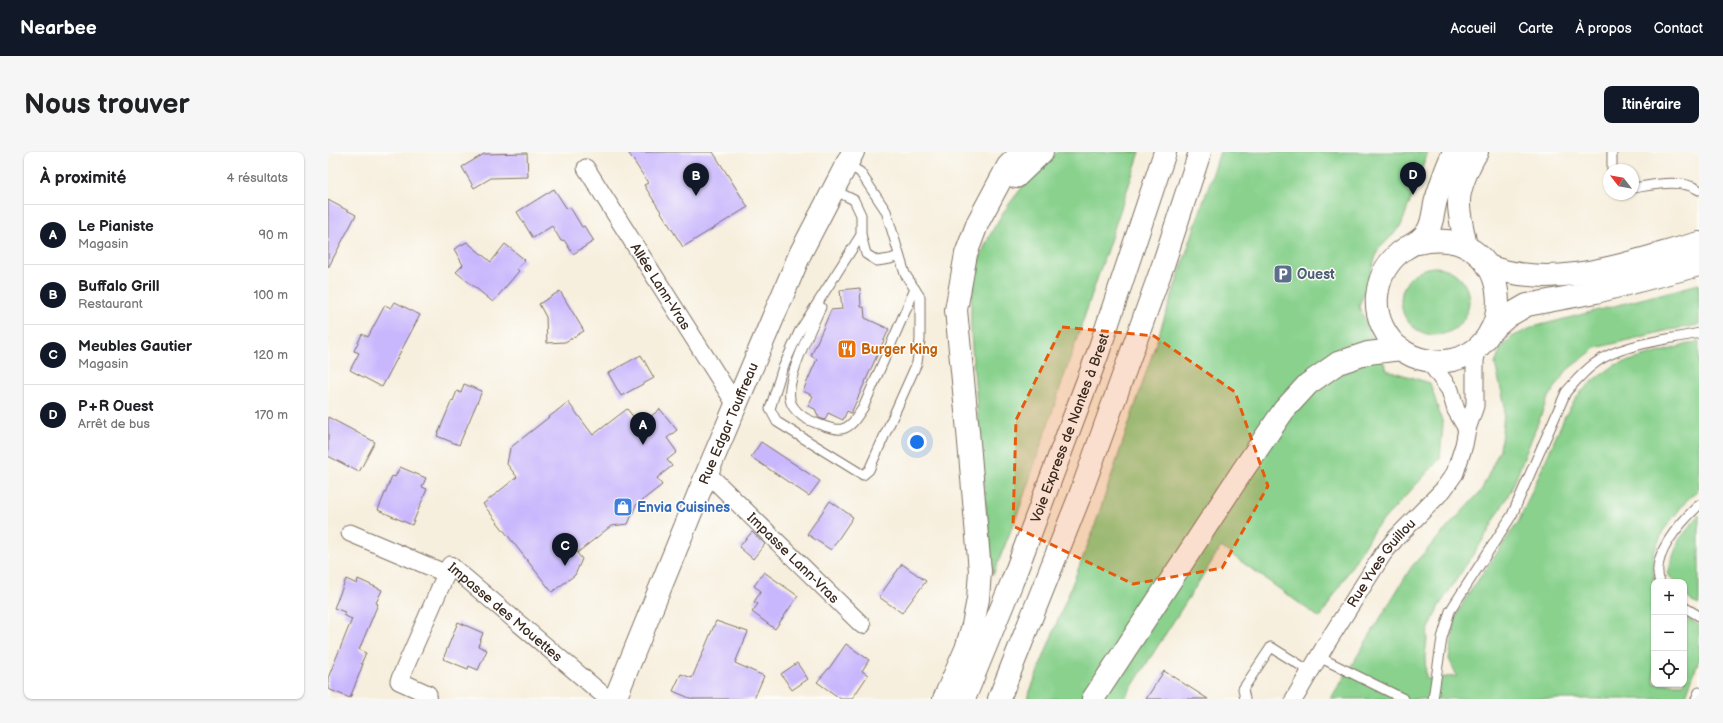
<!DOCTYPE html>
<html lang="fr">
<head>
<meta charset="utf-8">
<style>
  body { margin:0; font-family:"Balsamiq Sans",sans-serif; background:#f6f6f6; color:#202124 }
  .controls { position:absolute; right:12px; bottom:12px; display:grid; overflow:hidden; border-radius:8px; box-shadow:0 1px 3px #0004 }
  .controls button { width:36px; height:36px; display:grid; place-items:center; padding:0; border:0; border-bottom:1px solid #e0e0e0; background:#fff; color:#202124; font:20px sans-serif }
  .compass { position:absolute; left:1275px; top:12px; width:36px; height:36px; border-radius:50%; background:#fff; box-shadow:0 1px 3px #0004; rotate:301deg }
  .you { position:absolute; left:589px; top:290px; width:14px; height:14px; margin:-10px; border:3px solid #fff; border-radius:50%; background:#1a73e8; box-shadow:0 0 0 6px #1a73e833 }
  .badge { display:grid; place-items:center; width:26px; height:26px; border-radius:50%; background:#111827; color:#fff; font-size:13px; font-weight:700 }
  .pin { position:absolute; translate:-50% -33px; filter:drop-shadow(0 1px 2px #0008) }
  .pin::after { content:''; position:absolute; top:21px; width:14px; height:12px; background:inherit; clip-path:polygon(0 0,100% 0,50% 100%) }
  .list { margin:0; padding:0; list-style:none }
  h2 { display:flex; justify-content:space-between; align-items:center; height:52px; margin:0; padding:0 16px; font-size:17px }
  h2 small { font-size:13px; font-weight:400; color:#757577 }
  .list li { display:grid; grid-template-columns:26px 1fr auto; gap:12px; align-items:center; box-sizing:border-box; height:60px; padding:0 16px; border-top:1px solid #e0e0e0 }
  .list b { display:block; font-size:15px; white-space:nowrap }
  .list p { margin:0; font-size:13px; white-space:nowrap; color:#757577 }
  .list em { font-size:13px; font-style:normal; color:#757577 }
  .icon { flex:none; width:22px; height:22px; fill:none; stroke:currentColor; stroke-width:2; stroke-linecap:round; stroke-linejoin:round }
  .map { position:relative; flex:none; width:1371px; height:547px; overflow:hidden; border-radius:8px }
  header { display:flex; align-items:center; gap:24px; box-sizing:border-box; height:56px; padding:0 20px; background:#111827; color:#fff }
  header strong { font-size:19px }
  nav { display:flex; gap:22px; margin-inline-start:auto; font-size:14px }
  .intro { display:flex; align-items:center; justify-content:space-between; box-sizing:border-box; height:96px; padding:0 24px }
  h1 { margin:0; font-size:28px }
  .button { padding:10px 18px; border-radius:8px; background:#111827; color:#fff; font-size:14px; font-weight:700 }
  main { display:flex; gap:24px; padding:0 24px }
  aside { flex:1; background:#fff; border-radius:8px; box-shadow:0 1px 3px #0004 }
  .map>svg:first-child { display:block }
  .green { fill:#89d18d; stroke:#627e56 }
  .building { fill:#c9b7fd }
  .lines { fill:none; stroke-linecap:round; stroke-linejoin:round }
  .lane-casing { stroke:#7d6f61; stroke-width:11 }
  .street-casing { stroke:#7d6f61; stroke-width:19 }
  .secondary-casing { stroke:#7d6f61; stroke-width:24 }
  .highway-casing { stroke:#7d6f61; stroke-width:24 }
  .lane { stroke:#fff; stroke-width:9 }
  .street { stroke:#fff; stroke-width:17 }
  .secondary { stroke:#fff; stroke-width:22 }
  .highway { stroke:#fff; stroke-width:22 }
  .marked { fill:#e8590c; fill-opacity:0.2; stroke:#e8590c; stroke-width:3; stroke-dasharray:8 5; stroke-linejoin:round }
  .labels { text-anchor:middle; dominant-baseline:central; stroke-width:3; stroke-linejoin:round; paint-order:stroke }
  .service-label { font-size:14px; font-weight:bold; fill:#4e5e75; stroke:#fdfcf7; text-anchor:start }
  .street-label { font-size:14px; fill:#3b2a1e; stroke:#fdfcf7 }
  .food-label { font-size:14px; font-weight:bold; fill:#c56008; stroke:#fdfcf7; text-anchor:start }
  .shop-label { font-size:14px; font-weight:bold; fill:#366cbe; stroke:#fdfcf7; text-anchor:start }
</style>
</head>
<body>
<header>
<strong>Nearbee</strong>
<nav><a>Accueil</a><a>Carte</a><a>À propos</a><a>Contact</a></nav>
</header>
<div class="intro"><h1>Nous trouver</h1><a class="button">Itinéraire</a></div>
<main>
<aside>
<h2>À proximité<small>4 résultats</small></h2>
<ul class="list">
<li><span class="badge">A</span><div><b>Le Pianiste</b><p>Magasin</p></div><em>90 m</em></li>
<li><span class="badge">B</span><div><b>Buffalo Grill</b><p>Restaurant</p></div><em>100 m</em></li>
<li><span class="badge">C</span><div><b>Meubles Gautier</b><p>Magasin</p></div><em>120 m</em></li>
<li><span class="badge">D</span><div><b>P+R Ouest</b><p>Arrêt de bus</p></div><em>170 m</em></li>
</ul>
</aside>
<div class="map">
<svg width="1371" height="547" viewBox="0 0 1371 547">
  <rect width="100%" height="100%" fill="#fdfcf7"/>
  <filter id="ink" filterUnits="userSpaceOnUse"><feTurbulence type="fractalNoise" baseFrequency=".025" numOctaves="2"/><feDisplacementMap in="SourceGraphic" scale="8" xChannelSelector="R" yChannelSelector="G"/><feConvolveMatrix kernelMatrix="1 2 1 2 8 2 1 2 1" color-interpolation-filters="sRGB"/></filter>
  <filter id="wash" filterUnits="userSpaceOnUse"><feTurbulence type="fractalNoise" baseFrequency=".012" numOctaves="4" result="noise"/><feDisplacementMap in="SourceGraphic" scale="16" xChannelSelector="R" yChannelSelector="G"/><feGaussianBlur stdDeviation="0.9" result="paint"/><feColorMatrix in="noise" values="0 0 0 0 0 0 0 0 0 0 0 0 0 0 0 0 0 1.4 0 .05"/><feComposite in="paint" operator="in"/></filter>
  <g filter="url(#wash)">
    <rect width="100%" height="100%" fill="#f7efde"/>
    <g class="green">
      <path d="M729,0h83l-121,358 -26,65c-6,-60 -13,-120 -17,-181 -3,-38 -9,-76 -2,-114 9,-48 47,-97 83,-128z"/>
      <polygon points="892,0 1100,0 1073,74 1050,98 1031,155 1059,218 1102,231 1115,272 1112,307 1046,378 992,466 893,395 796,547 699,547 764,382"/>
      <circle cx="1107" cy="149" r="34"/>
      <polygon points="1371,132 1371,173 1341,178 1268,196 1239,218 1219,248 1184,336 1158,383 1111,454 1100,479 1097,504 1098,527 1129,524 1121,507 1127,467 1137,447 1191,369 1237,264 1250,243 1266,228 1287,213 1371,189 1371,337 1358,349 1335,379 1325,403 1326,532 1356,532 1356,465 1371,473 1371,507 1357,547 1003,547 1084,414 1153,339 1172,297 1177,254 1167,212 1173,196 1184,185 1205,175"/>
      <polygon points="1371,363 1371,453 1364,450 1356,441 1356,430 1346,430 1340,422 1345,404 1351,388"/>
    </g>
    <g id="blocks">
      <g class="building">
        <polygon points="300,0 385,0 420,55 355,95 316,33 320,31"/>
        <polygon points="199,1 200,25 163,26 146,36 134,15 156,2"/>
        <polygon points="226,37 239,57 242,55 254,75 256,74 266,89 245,102 236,88 233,89 224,74 205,86 189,60"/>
        <polygon points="0,48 28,63 0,116"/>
        <polygon points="139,90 163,110 177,92 197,108 189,117 191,119 165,150 128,120 135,113 126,97"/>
        <polygon points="532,136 533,155 536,155 537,166 561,177 523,261 519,259 515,268 500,261 497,268 491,266 487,257 480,254 485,244 475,239 489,207 483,204 503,158 514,157 512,138"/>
        <polygon points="232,139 256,179 237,190 219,191 218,165 211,152"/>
        <polygon points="67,150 92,163 54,235 22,218 31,201 26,199 34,182 40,185 57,153 63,156"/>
        <polygon points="313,203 326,226 293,244 280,221"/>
        <polygon points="136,232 154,239 131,293 109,284 124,248 125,249 129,239 133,241"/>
        <polygon points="240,250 265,283 299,257 312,273 332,257 349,278 339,286 349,300 339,308 344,314 329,326 334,333 308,353 300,372 283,374 249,401 254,407 247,423 224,440 155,352 189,325 179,312 182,296"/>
        <polygon points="0,265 47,290 31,320 0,304"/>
        <polygon points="433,290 492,329 481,344 423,305"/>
        <polygon points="72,315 98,326 94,335 99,337 84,373 50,358 64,324 67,325"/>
        <polygon points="502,349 525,365 503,398 479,382"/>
        <polygon points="424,380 437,392 425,407 411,395"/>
        <polygon points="574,412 598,429 574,461 551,445"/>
        <polygon points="436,420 470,444 447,477 424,460 430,452 426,450 433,439 426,434"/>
        <polygon points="18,427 29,432 30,427 54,438 48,451 50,452 31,498 38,501 33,512 35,512 22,546 0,537 0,526 24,467 15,463 17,460 6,456"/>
        <polygon points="388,469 420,480 407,511 436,524 426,547 364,547 345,539 353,522 364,526"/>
        <polygon points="130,470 155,481 150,494 159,498 150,518 141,514 140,517 115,507"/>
        <polygon points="518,492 541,508 534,519 540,523 524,547 513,547 489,530 502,515"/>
        <polygon points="469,511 480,527 464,538 453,522"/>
        <polygon points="836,519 880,547 818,547"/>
      </g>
    </g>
  </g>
  <g filter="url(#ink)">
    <use href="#blocks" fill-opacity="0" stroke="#7d6f61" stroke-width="1"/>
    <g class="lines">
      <defs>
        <g id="lane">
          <polyline points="1284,18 1284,0"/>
          <path d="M1305,36c21,-3 47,-10 66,2"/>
          <polyline points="506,38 526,48 533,63 533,83 471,180 454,218 442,257 449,270 535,323 541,318 589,211 592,188 592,145 577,122 558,59 532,20 519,12"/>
          <polyline points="533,83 538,102 549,109 562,107 571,104"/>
          <path d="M493,155c-9,20 -35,71 -31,92 1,7 7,13 12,17 7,5 32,15 40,13 11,-3 15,-13 21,-21l52,-119"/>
          <path d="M1332,430c-11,-26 22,-61 39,-77"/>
          <polyline points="1356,455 1371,464"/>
          <polyline points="991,505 1076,547"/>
          <polyline points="917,547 915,537 943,495 983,520"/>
          <path d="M1105,547l9,-61 8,-27 62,-96 54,-123c9,-10 17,-20 28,-28 25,-20 74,-24 105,-31"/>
          <polyline points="1368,547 1371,540"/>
        </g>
        <g id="street">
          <path id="s1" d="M258,16l150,237"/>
          <polyline points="1101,209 1122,238 1128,258 1139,277"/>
          <path id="s2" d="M379,321l155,152"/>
          <polyline points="22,381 119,422"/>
          <path id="s3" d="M100,542l-29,-13 51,-116 158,134"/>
          <path id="s4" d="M966,547l34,-58 55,-87 13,-16 47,-48 12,-17 9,-28 3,-16 8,-23v-46l4,-15"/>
        </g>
        <g id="secondary">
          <path d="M1090,91c94,-22 107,108 28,118 -16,2 -30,-2 -43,-10 -18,-12 -28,-35 -26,-55 2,-20 12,-37 29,-48 10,-6 13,-6 21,-16 6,-8 6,-22 9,-32 5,-16 10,-33 18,-48"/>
          <path d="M1138,95c-2,-14 -8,-33 -7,-46 0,-14 11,-38 18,-49"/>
          <path d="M1160,114c69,26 143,-5 211,-23"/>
          <polyline points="1162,180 1180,164 1199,153 1268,140 1371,113"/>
          <path id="s5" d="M287,547l92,-226 94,-221 52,-100"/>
        </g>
        <g id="highway">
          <polyline points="688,25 714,0"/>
          <polyline points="616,547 638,497 645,473 650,447 652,419 640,279 628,158 638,102 650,70 680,14 694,0"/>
          <path id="s6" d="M636,547l48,-117 86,-229 67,-201"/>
          <polyline points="671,547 751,346 835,113 872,0"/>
          <polyline points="765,547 915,318 956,258 980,232 1010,211 1040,201 1073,197"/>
        </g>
      </defs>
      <use href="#lane" class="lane-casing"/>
      <use href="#street" class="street-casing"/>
      <use href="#secondary" class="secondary-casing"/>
      <use href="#highway" class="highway-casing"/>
      <use href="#lane" class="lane"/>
      <use href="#street" class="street"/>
      <use href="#secondary" class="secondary"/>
      <use href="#highway" class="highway"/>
    </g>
  </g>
  <path class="marked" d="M734,175l92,9 81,56 33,94 -46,82 -89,16 -120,-58 3,-106z"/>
  <defs>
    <symbol id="parking-square" viewBox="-11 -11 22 22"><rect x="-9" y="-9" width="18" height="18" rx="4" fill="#5c6f8a" stroke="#fdfcf7"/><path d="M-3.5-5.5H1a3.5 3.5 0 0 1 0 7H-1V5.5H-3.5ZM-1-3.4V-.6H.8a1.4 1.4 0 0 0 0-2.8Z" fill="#fff"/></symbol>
    <symbol id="restaurant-square" viewBox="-11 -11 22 22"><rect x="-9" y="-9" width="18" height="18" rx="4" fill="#e8710a" stroke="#fdfcf7"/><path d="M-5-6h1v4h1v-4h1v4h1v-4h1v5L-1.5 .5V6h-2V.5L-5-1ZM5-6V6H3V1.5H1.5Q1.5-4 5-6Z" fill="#fff"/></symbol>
    <symbol id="shop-square" viewBox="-11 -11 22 22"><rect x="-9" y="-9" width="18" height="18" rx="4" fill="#3f7fe0" stroke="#fdfcf7"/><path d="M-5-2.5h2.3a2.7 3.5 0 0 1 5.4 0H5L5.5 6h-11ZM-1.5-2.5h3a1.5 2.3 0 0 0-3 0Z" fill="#fff"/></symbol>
  </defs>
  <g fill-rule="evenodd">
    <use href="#parking-square" x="944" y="111" width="22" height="22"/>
    <use href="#restaurant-square" x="508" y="186" width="22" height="22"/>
    <use href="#shop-square" x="284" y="344" width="22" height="22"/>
  </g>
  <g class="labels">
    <g class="service-label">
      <text x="969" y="122">Ouest</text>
    </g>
    <g class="street-label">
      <text stroke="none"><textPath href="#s1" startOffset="140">Allée Lann-Vras</textPath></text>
      <text stroke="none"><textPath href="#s5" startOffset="298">Rue Edgar Touffreau</textPath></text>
      <text stroke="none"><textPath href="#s6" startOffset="291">Voie Express de Nantes à Brest</textPath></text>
      <text stroke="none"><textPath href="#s2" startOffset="121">Impasse Lann-Vras</textPath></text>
      <text stroke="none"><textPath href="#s4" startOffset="162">Rue Yves Guillou</textPath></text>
      <text stroke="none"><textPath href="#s3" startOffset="231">Impasse des Mouettes</textPath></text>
    </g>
    <g class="food-label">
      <text x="533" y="197">Burger King</text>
    </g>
    <g class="shop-label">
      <text x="309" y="355">Envia Cuisines</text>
    </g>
  </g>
</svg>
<div class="controls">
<button>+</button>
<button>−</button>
<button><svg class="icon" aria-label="locate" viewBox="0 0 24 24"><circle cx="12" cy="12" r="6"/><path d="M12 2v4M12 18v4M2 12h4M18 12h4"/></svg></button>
</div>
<svg class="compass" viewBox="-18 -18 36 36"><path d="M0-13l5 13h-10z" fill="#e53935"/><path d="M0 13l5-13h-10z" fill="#757577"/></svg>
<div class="you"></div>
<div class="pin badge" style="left:315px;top:293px">A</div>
<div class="pin badge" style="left:368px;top:44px">B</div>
<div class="pin badge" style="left:237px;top:414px">C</div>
<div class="pin badge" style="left:1085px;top:43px">D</div>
</div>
</main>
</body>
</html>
